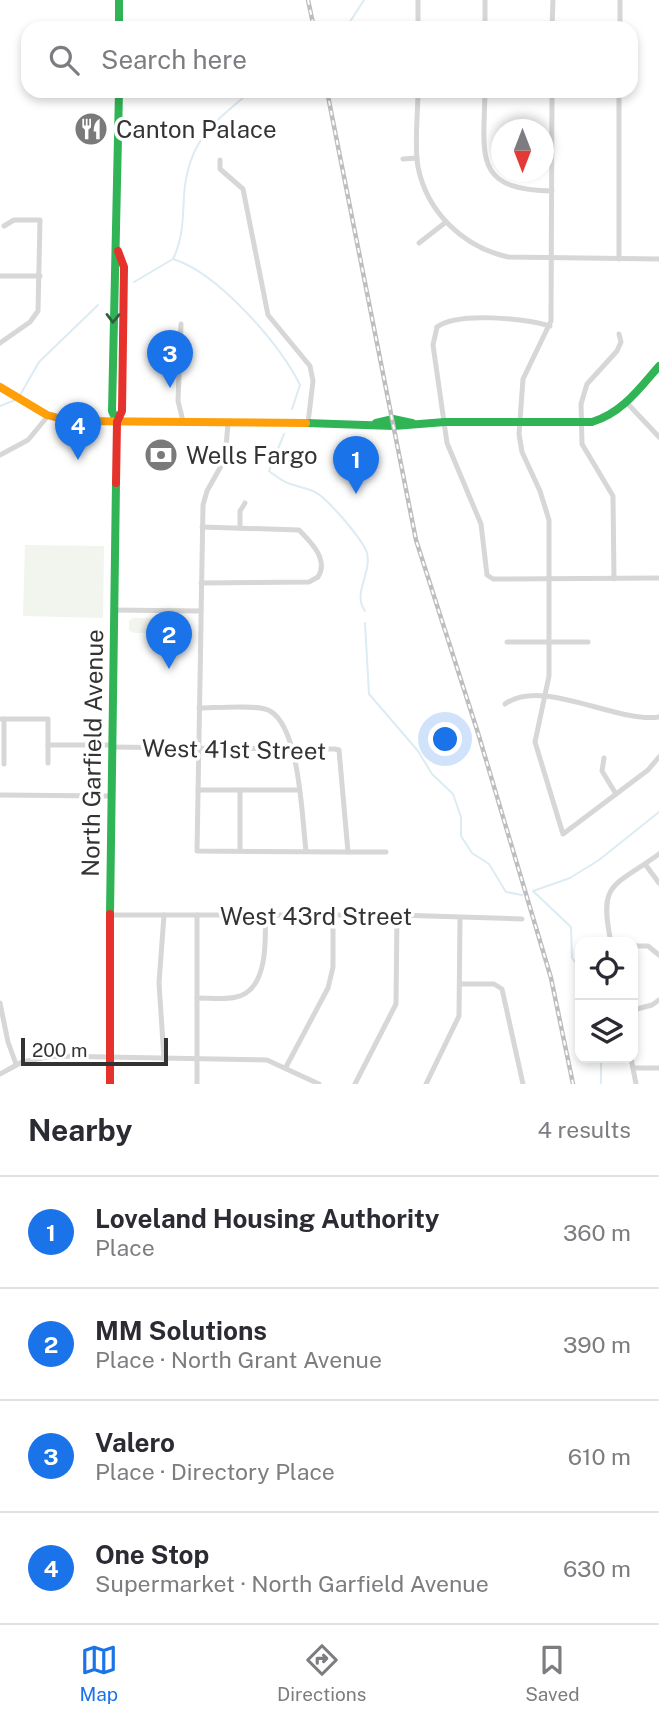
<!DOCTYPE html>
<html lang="en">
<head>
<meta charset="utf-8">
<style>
  body { margin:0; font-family:"Public Sans",sans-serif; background:#f2f2f3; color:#2b2b33 }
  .controls { position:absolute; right:21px; bottom:21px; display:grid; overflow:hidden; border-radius:14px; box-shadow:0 4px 10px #0003 }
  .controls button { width:63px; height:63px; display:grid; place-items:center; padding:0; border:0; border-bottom:2px solid #e1e1e2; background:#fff; color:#2b2b33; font:35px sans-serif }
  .compass { position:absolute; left:491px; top:119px; width:63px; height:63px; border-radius:50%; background:#fff; box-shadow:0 4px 10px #0003; rotate:180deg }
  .scale { position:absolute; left:21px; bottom:18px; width:147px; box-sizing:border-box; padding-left:7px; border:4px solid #333; border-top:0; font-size:19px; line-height:24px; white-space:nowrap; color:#333; -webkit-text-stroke:5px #fff; paint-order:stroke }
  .you { position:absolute; left:446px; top:740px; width:24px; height:24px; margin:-18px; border:5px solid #fff; border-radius:50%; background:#1a73e8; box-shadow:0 0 0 10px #1a73e833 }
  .badge { display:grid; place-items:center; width:46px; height:46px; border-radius:50%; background:#1a73e8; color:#fff; font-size:23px; font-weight:700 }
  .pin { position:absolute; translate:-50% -58px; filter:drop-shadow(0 2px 4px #0008) }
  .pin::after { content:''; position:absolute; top:37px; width:24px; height:21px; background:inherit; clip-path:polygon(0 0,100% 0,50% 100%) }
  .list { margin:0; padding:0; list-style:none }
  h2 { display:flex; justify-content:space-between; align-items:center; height:91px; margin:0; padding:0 28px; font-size:30px }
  h2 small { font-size:23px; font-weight:400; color:#7c7c81 }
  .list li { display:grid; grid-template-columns:46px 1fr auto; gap:21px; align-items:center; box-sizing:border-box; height:112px; padding:0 28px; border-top:2px solid #e1e1e2 }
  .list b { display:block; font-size:26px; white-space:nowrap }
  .list p { margin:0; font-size:23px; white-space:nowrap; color:#7c7c81 }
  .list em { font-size:23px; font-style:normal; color:#7c7c81 }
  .icon { flex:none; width:38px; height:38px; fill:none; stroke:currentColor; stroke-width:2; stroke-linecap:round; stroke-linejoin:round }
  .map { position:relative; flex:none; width:659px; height:1084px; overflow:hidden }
  .search { position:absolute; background:#fff; box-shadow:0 4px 10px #0003; left:21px; right:21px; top:21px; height:77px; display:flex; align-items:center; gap:18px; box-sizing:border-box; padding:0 24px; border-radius:21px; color:#7c7c81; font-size:26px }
  .sheet { height:539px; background:#fff }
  nav { display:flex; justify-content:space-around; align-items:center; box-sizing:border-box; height:98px; border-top:2px solid #e1e1e2; background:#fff; font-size:19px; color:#7c7c81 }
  nav a { display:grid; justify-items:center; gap:4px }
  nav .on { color:#1a73e8 }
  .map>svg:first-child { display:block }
  .green { fill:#f1f5ed }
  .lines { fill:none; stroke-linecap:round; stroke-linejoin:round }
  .stream { stroke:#ddebf3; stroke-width:2 }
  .street { stroke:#d7d7d7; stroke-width:5 }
  .fast { stroke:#30b455; stroke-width:8 }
  .slow { stroke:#ff9f0a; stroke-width:8 }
  .jam { stroke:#e5322d; stroke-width:8 }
  .rail-casing { stroke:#bebebe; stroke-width:4.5 }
  .rail { stroke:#fff; stroke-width:2; stroke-dasharray:5; stroke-linecap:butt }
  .oneway { stroke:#32603f }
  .labels { text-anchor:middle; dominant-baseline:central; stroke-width:7; stroke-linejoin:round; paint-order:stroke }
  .poi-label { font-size:24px; fill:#333; stroke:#fff; text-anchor:start }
  .street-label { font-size:24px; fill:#333; stroke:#fff }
</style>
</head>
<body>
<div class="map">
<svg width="659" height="1084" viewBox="0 0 659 1084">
  <rect width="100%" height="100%" fill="#fff"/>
  <g class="green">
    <polygon points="25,545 104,546 103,618 23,616"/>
    <polygon points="133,618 158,618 158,633 134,633 129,630 129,621"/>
  </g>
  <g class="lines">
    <g class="stream">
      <polyline points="346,28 364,0"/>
      <path d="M173,259c10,-20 10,-42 11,-64 4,-54 28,-71 67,-104"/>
      <path d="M134,282l39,-23c45,14 106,84 127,126l-8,24"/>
      <polyline points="19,397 39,362 98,305"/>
      <polyline points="0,406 15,400"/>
      <path d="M284,434l-15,37c22,17 23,12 44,20 13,5 50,49 54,62 5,20 -15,41 -2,58"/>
      <polyline points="365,623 369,694 418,751 432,774 453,794 461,817 461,836 472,853 489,864 506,892 522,895"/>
      <polyline points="580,968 572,958 571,927 533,891 570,878 599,860 659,812"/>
      <polyline points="601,1058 601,1084"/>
    </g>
    <g class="street">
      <polyline points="418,28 418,0"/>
      <polyline points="485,28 485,0"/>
      <polyline points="552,28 553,0"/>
      <polyline points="620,28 620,0"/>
      <path d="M418,91c0,24 -4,52 0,76 9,45 45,80 90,90l151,2"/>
      <path d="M485,91c-1,64 -13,99 67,100"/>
      <polyline points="552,91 551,321 523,379 519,434 522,452 540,491 549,520 549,676 535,742 563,834 648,770 659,757"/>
      <polyline points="403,159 417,158"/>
      <polyline points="220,160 220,169 243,189 268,315 310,366 313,381 308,423"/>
      <polyline points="419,243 446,222"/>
      <polyline points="619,259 619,91"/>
      <polyline points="0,276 40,276"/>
      <polyline points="181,324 178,401 183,421"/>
      <polyline points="437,327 433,345 447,443 481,524 487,575 493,579 659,578"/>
      <path d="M437,327c21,-16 89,-8 113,-1"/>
      <polyline points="0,343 30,322 38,311 40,220 14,220 4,226"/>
      <polyline points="627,403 659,437"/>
      <polyline points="0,455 28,440 48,416"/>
      <polyline points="240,528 240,511 245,503"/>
      <polyline points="614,579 613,496 582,444 581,404 587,384 617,351 621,342 619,334"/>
      <path d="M201,583l108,-1 9,-5c11,-17 -7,-35 -19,-47l-97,-3"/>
      <polyline points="114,610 201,611"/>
      <polyline points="507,642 588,642"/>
      <path d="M505,704c37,-27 110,19 154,13"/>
      <path d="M199,708c16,0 60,-4 71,3 30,17 32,108 36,140"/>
      <polyline points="0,719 48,719 48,763"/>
      <polyline points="4,719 4,764"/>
      <polyline points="48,745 111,745"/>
      <path d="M111,747l79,1h11l134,1 4,1 9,102 -151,-1c1,-75 3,-150 4,-226v-6l2,-114 4,-14 18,-32 3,-36"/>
      <polyline points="604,758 602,771 616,794"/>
      <polyline points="198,790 298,790"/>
      <polyline points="0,795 110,796"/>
      <polyline points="240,851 240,790"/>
      <polyline points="348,852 386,852"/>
      <polyline points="645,864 659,883"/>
      <polyline points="110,915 397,915 522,919"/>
      <polyline points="164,915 159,983 164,1059"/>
      <path d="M611,942c-13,-61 3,-55 48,-88"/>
      <polyline points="633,946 648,946 659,955"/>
      <polyline points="460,984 494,984 502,989 523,1084"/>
      <path d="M197,998c13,0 27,2 39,-1 32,-6 30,-58 29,-82"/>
      <polyline points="0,1003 8,1042 16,1064"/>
      <polyline points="633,1010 652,1005 659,1000"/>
      <polyline points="631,1058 636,1084"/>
      <polyline points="286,1067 328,988 333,967 333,915"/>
      <polyline points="633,1068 659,1068"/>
      <polyline points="0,1074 22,1062 53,1056 267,1060 319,1084"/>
      <polyline points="197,1084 197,915"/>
      <polyline points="355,1084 396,1004 397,915"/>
      <polyline points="426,1084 459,1016 460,918"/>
    </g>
    <g class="fast">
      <polyline points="119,0 119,28"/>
      <polyline points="117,422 112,411 119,91"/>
      <path d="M306,423l88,3 51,-4h147c30,-9 47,-33 67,-56"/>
      <polyline points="376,423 393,419 412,423"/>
      <polyline points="110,914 116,483"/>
    </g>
    <polyline class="slow" points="0,387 47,415 70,421 306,423"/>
    <g class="jam">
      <polyline points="116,483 117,422 122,411 124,267 118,251"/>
      <polyline points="110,914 110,1084"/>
    </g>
    <defs>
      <g id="rail">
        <polyline points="308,0 314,28"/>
        <polyline points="327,91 416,540 478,733 551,978 573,1084"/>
      </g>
    </defs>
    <use href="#rail" class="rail-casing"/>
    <use href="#rail" class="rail"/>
  </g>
  <defs><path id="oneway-chevron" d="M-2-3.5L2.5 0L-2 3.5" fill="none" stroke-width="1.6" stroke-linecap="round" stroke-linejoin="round" transform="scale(1.75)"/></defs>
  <use class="oneway" href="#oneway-chevron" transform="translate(113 318) rotate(91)"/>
  <defs>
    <symbol id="restaurant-disc" viewBox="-11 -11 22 22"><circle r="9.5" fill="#7a7a7a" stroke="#fff"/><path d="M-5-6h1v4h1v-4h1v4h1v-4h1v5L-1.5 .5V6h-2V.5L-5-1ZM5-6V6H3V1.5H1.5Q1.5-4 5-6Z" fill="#fff"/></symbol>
    <symbol id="bank-disc" viewBox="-11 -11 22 22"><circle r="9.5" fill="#7a7a7a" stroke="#fff"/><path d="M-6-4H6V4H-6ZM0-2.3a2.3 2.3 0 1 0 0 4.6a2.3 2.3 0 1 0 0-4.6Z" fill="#fff"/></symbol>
  </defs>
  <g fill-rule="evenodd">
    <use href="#restaurant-disc" x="72" y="110" width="38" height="38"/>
    <use href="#bank-disc" x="142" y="436" width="38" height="38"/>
  </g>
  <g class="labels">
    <g class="poi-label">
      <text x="116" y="129">Canton Palace</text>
      <text x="186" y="455">Wells Fargo</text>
    </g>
    <g class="street-label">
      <text transform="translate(234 749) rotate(1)">West 41st Street</text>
      <text transform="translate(92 753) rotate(-89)">North Garfield Avenue</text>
      <text x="316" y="916">West 43rd Street</text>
    </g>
  </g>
</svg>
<div class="controls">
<button><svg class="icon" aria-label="locate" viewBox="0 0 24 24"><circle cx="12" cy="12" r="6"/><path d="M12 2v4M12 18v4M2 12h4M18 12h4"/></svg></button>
<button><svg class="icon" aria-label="layers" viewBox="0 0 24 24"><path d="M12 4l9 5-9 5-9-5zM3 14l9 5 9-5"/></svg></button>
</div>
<svg class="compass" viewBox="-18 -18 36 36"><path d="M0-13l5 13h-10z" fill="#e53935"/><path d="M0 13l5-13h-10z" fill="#7c7c81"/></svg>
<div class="scale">200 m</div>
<div class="you"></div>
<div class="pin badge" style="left:356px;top:494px">1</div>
<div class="pin badge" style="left:169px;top:669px">2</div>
<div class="pin badge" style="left:170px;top:388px">3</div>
<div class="pin badge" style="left:78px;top:460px">4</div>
<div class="search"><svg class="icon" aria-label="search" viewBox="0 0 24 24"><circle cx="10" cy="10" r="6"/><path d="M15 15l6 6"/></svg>Search here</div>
</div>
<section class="sheet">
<h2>Nearby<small>4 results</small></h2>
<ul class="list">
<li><span class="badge">1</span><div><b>Loveland Housing Authority</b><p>Place</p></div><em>360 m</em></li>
<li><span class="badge">2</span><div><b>MM Solutions</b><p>Place · North Grant Avenue</p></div><em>390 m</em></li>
<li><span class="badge">3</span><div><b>Valero</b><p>Place · Directory Place</p></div><em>610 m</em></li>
<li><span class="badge">4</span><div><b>One Stop</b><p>Supermarket · North Garfield Avenue</p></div><em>630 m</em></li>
</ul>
</section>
<nav>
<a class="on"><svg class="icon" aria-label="map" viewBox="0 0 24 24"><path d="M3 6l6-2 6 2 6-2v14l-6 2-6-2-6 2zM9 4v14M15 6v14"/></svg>Map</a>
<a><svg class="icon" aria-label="directions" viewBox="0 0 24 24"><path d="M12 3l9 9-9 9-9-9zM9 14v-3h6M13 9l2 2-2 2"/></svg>Directions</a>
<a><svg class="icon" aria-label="saved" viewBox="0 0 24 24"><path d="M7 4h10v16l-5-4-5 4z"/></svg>Saved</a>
</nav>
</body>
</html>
